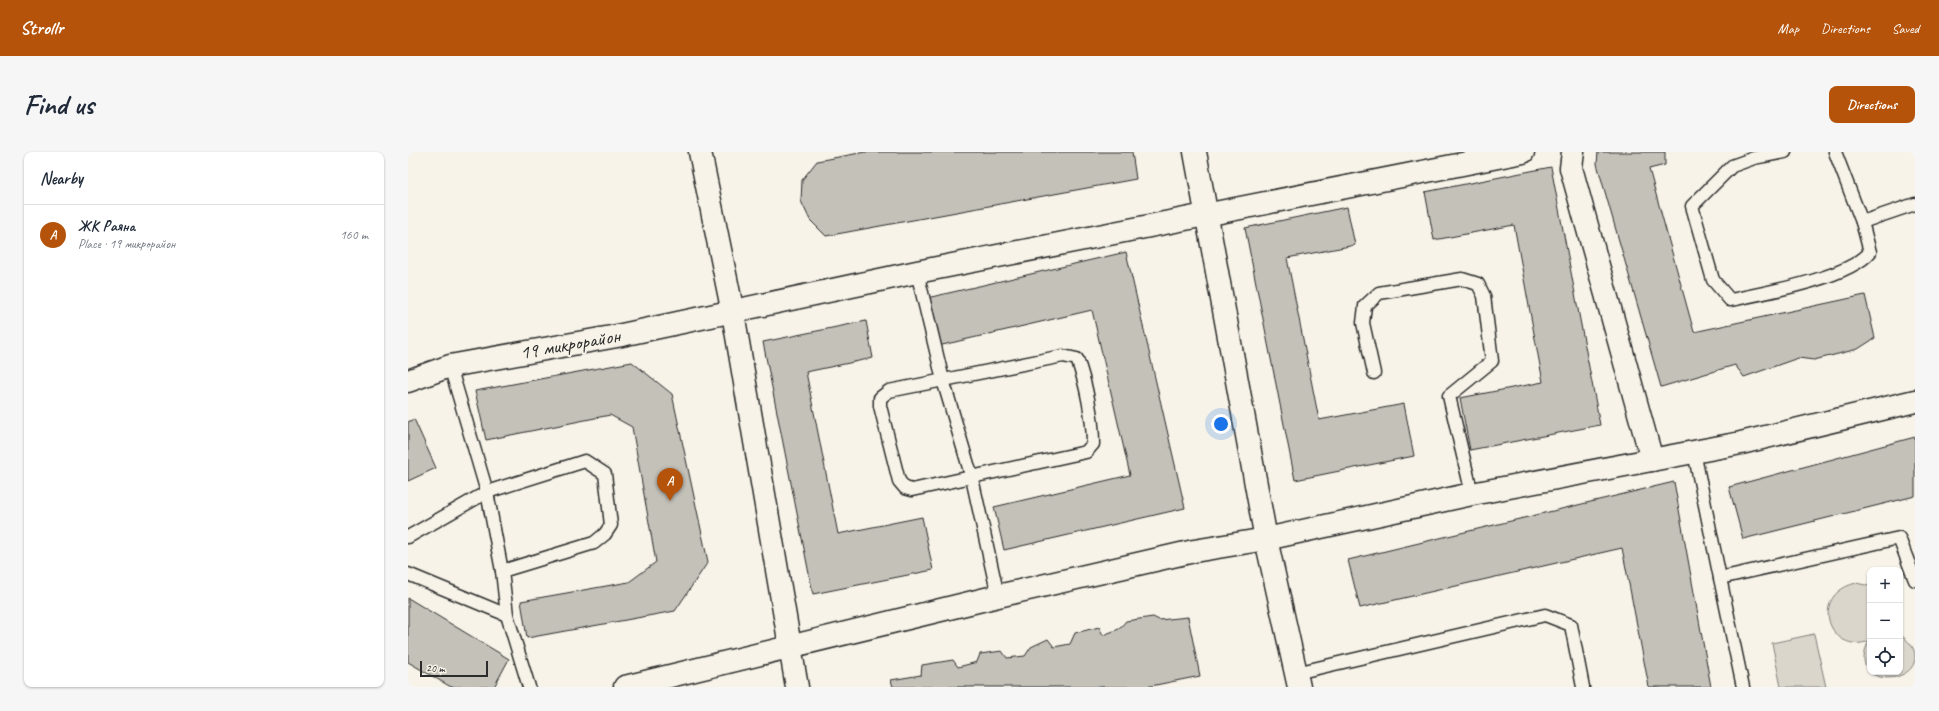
<!DOCTYPE html>
<html lang="en">
<head>
<meta charset="utf-8">
<style>
  body { margin:0; font-family:Caveat,sans-serif; background:#f6f6f7; color:#1f2937 }
  .controls { position:absolute; right:12px; bottom:12px; display:grid; overflow:hidden; border-radius:8px; box-shadow:0 1px 3px #0004 }
  .controls button { width:36px; height:36px; display:grid; place-items:center; padding:0; border:0; border-bottom:1px solid #e0e1e3; background:#fff; color:#1f2937; font:20px sans-serif }
  .scale { position:absolute; left:12px; bottom:10px; width:68px; box-sizing:border-box; padding-left:4px; border:2px solid #2b2b2b; border-top:0; font-size:11px; line-height:14px; white-space:nowrap; color:#2b2b2b; -webkit-text-stroke:3px #f7f3e8; paint-order:stroke }
  .you { position:absolute; left:813px; top:272px; width:14px; height:14px; margin:-10px; border:3px solid #fff; border-radius:50%; background:#1a73e8; box-shadow:0 0 0 6px #1a73e833 }
  .badge { display:grid; place-items:center; width:26px; height:26px; border-radius:50%; background:#b45309; color:#fff; font-size:13px; font-weight:700 }
  .pin { position:absolute; translate:-50% -33px; filter:drop-shadow(0 1px 2px #0008) }
  .pin::after { content:''; position:absolute; top:21px; width:14px; height:12px; background:inherit; clip-path:polygon(0 0,100% 0,50% 100%) }
  .list { margin:0; padding:0; list-style:none }
  h2 { display:flex; justify-content:space-between; align-items:center; height:52px; margin:0; padding:0 16px; font-size:17px }
  h2 small { font-size:13px; font-weight:400; color:#747a83 }
  .list li { display:grid; grid-template-columns:26px 1fr auto; gap:12px; align-items:center; box-sizing:border-box; height:60px; padding:0 16px; border-top:1px solid #e0e1e3 }
  .list b { display:block; font-size:15px; white-space:nowrap }
  .list p { margin:0; font-size:13px; white-space:nowrap; color:#747a83 }
  .list em { font-size:13px; font-style:normal; color:#747a83 }
  .icon { flex:none; width:22px; height:22px; fill:none; stroke:currentColor; stroke-width:2; stroke-linecap:round; stroke-linejoin:round }
  .map { position:relative; flex:none; width:1507px; height:535px; overflow:hidden; border-radius:8px }
  header { display:flex; align-items:center; gap:24px; box-sizing:border-box; height:56px; padding:0 20px; background:#b45309; color:#fff }
  header strong { font-size:19px }
  nav { display:flex; gap:22px; margin-inline-start:auto; font-size:14px }
  .intro { display:flex; align-items:center; justify-content:space-between; box-sizing:border-box; height:96px; padding:0 24px }
  h1 { margin:0; font-size:28px }
  .button { padding:10px 18px; border-radius:8px; background:#b45309; color:#fff; font-size:14px; font-weight:700 }
  main { display:flex; gap:24px; padding:0 24px }
  aside { flex:1; background:#fff; border-radius:8px; box-shadow:0 1px 3px #0004 }
  .map>svg:first-child { display:block }
  .green { fill:#dad6cc; stroke:#82807c }
  .building { fill:#c4c1b9; stroke:#2b2b2b }
  .lines { fill:none; stroke-linecap:round; stroke-linejoin:round }
  .service-casing { stroke:#2b2b2b; stroke-width:15 }
  .minor-casing { stroke:#2b2b2b; stroke-width:25 }
  .service { stroke:#f7f3e8; stroke-width:12 }
  .minor { stroke:#f7f3e8; stroke-width:22 }
  .labels { text-anchor:middle; dominant-baseline:central; stroke-width:4; stroke-linejoin:round; paint-order:stroke }
  .street-label { font-size:20px; fill:#2b2b2b; stroke:#f7f3e8 }
</style>
</head>
<body>
<header>
<strong>Strollr</strong>
<nav><a>Map</a><a>Directions</a><a>Saved</a></nav>
</header>
<div class="intro"><h1>Find us</h1><a class="button">Directions</a></div>
<main>
<aside>
<h2>Nearby<small></small></h2>
<ul class="list">
<li><span class="badge">A</span><div><b>ЖК Раяна</b><p>Place · 19 микрорайон</p></div><em>160 m</em></li>
</ul>
</aside>
<div class="map">
<svg width="1507" height="535" viewBox="0 0 1507 535">
  <rect width="100%" height="100%" fill="#f7f3e8"/>
  <filter id="ink" filterUnits="userSpaceOnUse"><feTurbulence type="fractalNoise" baseFrequency=".025" numOctaves="2"/><feDisplacementMap in="SourceGraphic" scale="8" xChannelSelector="R" yChannelSelector="G"/><feConvolveMatrix kernelMatrix="1 2 1 2 8 2 1 2 1" color-interpolation-filters="sRGB"/></filter>
  <g filter="url(#ink)">
    <g class="green">
      <path d="M1448,431l14,3v86h30v-37c8,5 15,12 15,22 0,30 -70,30 -46,-16 -39,15 -62,-46 -13,-58z"/>
      <polygon points="1406,482 1418,535 1373,535 1364,491"/>
    </g>
    <g class="building">
      <polygon points="457,0 724,0 728,27 418,84 402,68 393,49 394,28 409,9"/>
      <polygon points="1190,0 1257,0 1257,13 1241,17 1286,180 1457,143 1467,186 1450,197 1406,208 1390,206 1336,225 1327,213 1253,235 1189,12"/>
      <polygon points="1143,15 1192,273 1062,298 1052,246 1135,230 1106,73 1026,88 1017,40"/>
      <polygon points="939,55 947,93 879,106 911,268 996,252 1006,304 887,328 837,76"/>
      <polygon points="718,100 777,356 596,398 586,355 722,323 684,158 530,194 519,146"/>
      <polygon points="458,169 465,206 398,220 430,382 514,365 525,418 405,442 355,190"/>
      <polygon points="224,210 264,242 300,410 267,459 119,486 113,449 221,430 248,410 224,275 202,263 78,288 67,239"/>
      <polygon points="6,267 28,316 0,329 0,270"/>
      <polygon points="1507,285 1507,344 1335,387 1321,335"/>
      <polygon points="1266,330 1303,535 1241,535 1214,396 952,456 940,408"/>
      <polygon points="0,446 101,507 86,535 43,535 0,510"/>
      <polygon points="745,465 751,468 780,465 792,524 738,535 485,535 483,528 513,523 514,513 545,508 550,515 569,510 572,502 594,499 599,506 617,504 623,495 640,487 646,495 662,492 667,481 691,475 695,483 711,477 718,469"/>
    </g>
    <g class="lines">
      <defs>
        <g id="service">
          <path d="M1377,0l-31,6 -22,8 -40,40 21,74 17,20c34,-7 119,-22 140,-48l-8,-30 53,-18"/>
          <polyline points="1427,0 1454,70"/>
          <polyline points="509,120 535,228 564,326 590,444"/>
          <path d="M655,204l14,3c9,24 16,59 16,85l-7,8 -174,38 -7,-2 -6,-7 -19,-75v-8l9,-7z"/>
          <polyline points="42,214 79,340 94,419 99,463 121,535"/>
          <polyline points="966,221 955,171 957,154 971,141 1054,127 1070,132 1076,144 1084,209 1041,244 1064,342"/>
          <polyline points="1286,300 1312,426 1491,386 1507,428"/>
          <polyline points="0,385 79,340 177,309 197,322 203,373 197,382 186,391 94,419"/>
          <polyline points="0,422 99,463"/>
          <polyline points="1312,426 1335,535"/>
          <polyline points="888,521 1137,463 1163,473 1175,535"/>
        </g>
        <g id="minor">
          <polyline points="292,0 325,161 389,535"/>
          <polyline points="787,0 858,387 891,535"/>
          <polyline points="1165,0 1163,16 1244,308"/>
          <polyline points="0,229 42,214 209,184 509,120 1115,0"/>
          <polyline points="217,535 590,444 786,399 858,387 1064,342 1333,291 1507,249"/>
        </g>
      </defs>
      <use href="#service" class="service-casing"/>
      <use href="#minor" class="minor-casing"/>
      <use href="#service" class="service"/>
      <use href="#minor" class="minor"/>
    </g>
  </g>
  <g class="labels">
    <g class="street-label">
      <text transform="translate(162 192) rotate(-10)">19 микрорайон</text>
    </g>
  </g>
</svg>
<div class="controls">
<button>+</button>
<button>−</button>
<button><svg class="icon" aria-label="locate" viewBox="0 0 24 24"><circle cx="12" cy="12" r="6"/><path d="M12 2v4M12 18v4M2 12h4M18 12h4"/></svg></button>
</div>
<div class="scale">20 m</div>
<div class="you"></div>
<div class="pin badge" style="left:262px;top:349px">A</div>
</div>
</main>
</body>
</html>
